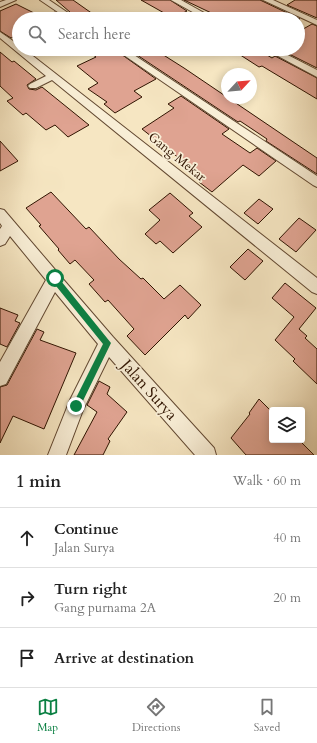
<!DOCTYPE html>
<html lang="en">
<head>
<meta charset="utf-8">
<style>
  body { margin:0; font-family:Cardo,serif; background:#f2f2f2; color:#222 }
  .controls { position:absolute; right:12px; bottom:12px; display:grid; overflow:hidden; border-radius:4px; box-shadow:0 2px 10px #0003 }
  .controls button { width:36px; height:36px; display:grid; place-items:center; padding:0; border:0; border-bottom:1px solid #e0e0e0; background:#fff; color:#222; font:20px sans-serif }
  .compass { position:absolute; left:221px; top:68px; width:36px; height:36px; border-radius:50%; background:#fff; box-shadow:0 2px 10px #0003; rotate:64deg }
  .stop { position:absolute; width:12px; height:12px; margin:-9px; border:3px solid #0b8043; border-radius:50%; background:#fff }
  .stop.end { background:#0b8043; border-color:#fff; box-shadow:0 1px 4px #0008 }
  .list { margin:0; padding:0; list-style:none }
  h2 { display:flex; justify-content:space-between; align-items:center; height:52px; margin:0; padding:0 16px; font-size:17px }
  h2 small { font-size:13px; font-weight:400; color:#767676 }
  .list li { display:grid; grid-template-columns:26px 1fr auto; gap:12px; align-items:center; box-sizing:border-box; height:60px; padding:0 16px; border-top:1px solid #e0e0e0 }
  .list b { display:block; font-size:15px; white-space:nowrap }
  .list p { margin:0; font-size:13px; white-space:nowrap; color:#767676 }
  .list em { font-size:13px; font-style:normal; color:#767676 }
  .icon { flex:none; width:22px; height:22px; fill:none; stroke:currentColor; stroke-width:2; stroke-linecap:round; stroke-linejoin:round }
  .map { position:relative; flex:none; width:317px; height:455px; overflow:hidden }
  .search { position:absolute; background:#fff; box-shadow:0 2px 10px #0003; left:12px; right:12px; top:12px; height:44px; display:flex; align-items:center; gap:10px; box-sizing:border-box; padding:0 14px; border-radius:22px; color:#767676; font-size:15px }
  .sheet { height:232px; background:#fff }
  nav { display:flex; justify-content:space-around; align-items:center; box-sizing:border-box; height:56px; border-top:1px solid #e0e0e0; background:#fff; font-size:11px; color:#767676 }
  nav a { display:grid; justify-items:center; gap:2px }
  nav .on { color:#0b8043 }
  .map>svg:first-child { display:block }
  .building { fill:#dfa391; stroke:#301401 }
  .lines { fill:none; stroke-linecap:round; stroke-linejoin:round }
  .minor-casing { stroke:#624831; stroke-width:2 }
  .minor { fill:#f9efd7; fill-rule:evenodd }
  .route { fill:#0b8043 }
  .labels { text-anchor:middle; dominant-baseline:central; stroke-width:3.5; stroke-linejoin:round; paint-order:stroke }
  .street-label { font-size:13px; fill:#301401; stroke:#f9efd7 }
  .near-street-label { font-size:16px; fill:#301401; stroke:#f9efd7 }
</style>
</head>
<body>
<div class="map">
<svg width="317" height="455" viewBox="0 0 317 455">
  <rect width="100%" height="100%" fill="#f6e6c2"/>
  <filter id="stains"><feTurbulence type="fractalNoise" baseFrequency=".005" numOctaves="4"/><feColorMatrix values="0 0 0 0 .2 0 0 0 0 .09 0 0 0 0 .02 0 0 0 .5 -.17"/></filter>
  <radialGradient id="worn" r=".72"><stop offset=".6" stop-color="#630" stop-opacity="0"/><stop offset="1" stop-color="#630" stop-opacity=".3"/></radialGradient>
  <g class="building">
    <polygon points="56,0 73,0 100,19 78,19"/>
    <polygon points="141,0 170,0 187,11 173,18"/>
    <polygon points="184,0 260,0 300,19 224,19"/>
    <polygon points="295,0 317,0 317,18 287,5"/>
    <polygon points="16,4 42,17 55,12 65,19 19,19 19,35 11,38 0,31 0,11"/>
    <polygon points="312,24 317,26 317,68 283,51 286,49 298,49 298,32"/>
    <polygon points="85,49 114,49 156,79 134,91 142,97 115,113 104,104 107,102 88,89 98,83 77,66 96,57"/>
    <polygon points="128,49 154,49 184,68 317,158 317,174 266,141 267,139 240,121 238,122"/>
    <polygon points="231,49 257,49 272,58 275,56 317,78 317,99 262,66 259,67"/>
    <polygon points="0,52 12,62 14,61 36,79 27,85 29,89 36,90 42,87 89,125 68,137 55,125 46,130 26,113 23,115 7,101 13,98 0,86"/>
    <polygon points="181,96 229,129 222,134 250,153 257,148 276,161 259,176 243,165 212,192 199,182 204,178 142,129 174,108 168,104"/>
    <polygon points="0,141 18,161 0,171"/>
    <polygon points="51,192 86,229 89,227 119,259 141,279 143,278 164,299 180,285 201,305 188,319 185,315 145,355 127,336 134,329 108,300 105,302 89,284 94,280 75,260 70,264 58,250 59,249 39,226 41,225 26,208"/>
    <polygon points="170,193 193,213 189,216 202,227 173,253 160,241 156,244 145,234 160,220 149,210"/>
    <polygon points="259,199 273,209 258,224 244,213"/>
    <polygon points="299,218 316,230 296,252 279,239"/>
    <polygon points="248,249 263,261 245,280 230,267"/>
    <polygon points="285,283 316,308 299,329 307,336 305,338 317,349 317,384 293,361 295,359 275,340 294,317 272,298"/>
    <polygon points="0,308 18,315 15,321 20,323 7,347 0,344"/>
    <polygon points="37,329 44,332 40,340 76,353 44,429 13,416 0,443 0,387 7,385"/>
    <polygon points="99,381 110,387 107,394 127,412 108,439 110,441 103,455 74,455 97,412 87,405"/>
    <polygon points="259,399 272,412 272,440 299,440 314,455 246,455 231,438 250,414 249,413"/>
  </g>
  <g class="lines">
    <defs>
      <g id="minor">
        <polygon points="6,0 16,0 0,7 0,2"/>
        <polygon points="40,0 49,0 77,19 68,19"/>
        <polygon points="171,0 181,0 215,19 205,19"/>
        <polygon points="263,0 273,0 317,20 317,25"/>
        <polygon points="0,32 19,45 19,49 24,49 317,278 317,294 312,292 52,80 36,88 30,88 28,86 30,84 46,76 0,38"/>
        <polygon points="115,49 125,49 317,176 317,187 313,185"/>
        <polygon points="265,49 276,49 317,70 317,77"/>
        <polygon points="0,209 4,210 57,272 60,273 62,278 113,337 214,448 216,455 195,455 109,357 83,410 66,455 48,455 70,400 98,344 55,292 6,384 0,386 0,362 46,280 10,236 5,244 0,246 0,229 2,226 0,223"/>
      </g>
    </defs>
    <use href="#minor" class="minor-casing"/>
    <use href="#minor" class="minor"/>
  </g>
  <polygon class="route" points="55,275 57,276 111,343 79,409 76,410 73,409 72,406 103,344 52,281 52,276"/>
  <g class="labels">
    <g class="street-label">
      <text transform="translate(177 157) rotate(39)">Gang Mekar</text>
    </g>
    <g class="near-street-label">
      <text transform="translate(149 390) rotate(48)">Jalan Surya</text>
    </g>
  </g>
  <rect width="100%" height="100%" filter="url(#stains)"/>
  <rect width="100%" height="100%" fill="url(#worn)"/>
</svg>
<div class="controls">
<button><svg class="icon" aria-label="layers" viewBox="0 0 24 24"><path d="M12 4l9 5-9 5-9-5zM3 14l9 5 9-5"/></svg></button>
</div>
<svg class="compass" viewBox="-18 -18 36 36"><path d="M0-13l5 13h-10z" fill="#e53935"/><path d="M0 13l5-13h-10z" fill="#767676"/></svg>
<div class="stop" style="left:55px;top:278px"></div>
<div class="stop end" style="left:76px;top:406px"></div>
<div class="search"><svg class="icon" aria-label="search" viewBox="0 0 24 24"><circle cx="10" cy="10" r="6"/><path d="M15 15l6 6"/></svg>Search here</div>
</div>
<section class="sheet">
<h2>1 min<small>Walk · 60 m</small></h2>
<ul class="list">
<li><svg class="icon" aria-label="ahead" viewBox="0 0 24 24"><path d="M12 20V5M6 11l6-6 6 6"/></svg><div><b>Continue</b><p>Jalan Surya</p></div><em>40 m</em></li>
<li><svg class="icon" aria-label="right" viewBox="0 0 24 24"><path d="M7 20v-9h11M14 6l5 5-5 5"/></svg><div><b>Turn right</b><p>Gang purnama 2A</p></div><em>20 m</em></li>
<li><svg class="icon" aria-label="arrive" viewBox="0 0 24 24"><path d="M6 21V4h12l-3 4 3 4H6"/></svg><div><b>Arrive at destination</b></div></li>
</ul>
</section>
<nav>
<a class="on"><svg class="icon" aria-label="map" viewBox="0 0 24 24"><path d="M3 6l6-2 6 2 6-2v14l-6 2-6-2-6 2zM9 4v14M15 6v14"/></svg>Map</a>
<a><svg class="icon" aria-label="directions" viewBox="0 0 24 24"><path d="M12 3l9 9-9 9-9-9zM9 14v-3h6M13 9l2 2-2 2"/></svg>Directions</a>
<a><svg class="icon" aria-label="saved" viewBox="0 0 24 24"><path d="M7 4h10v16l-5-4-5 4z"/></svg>Saved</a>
</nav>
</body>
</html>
